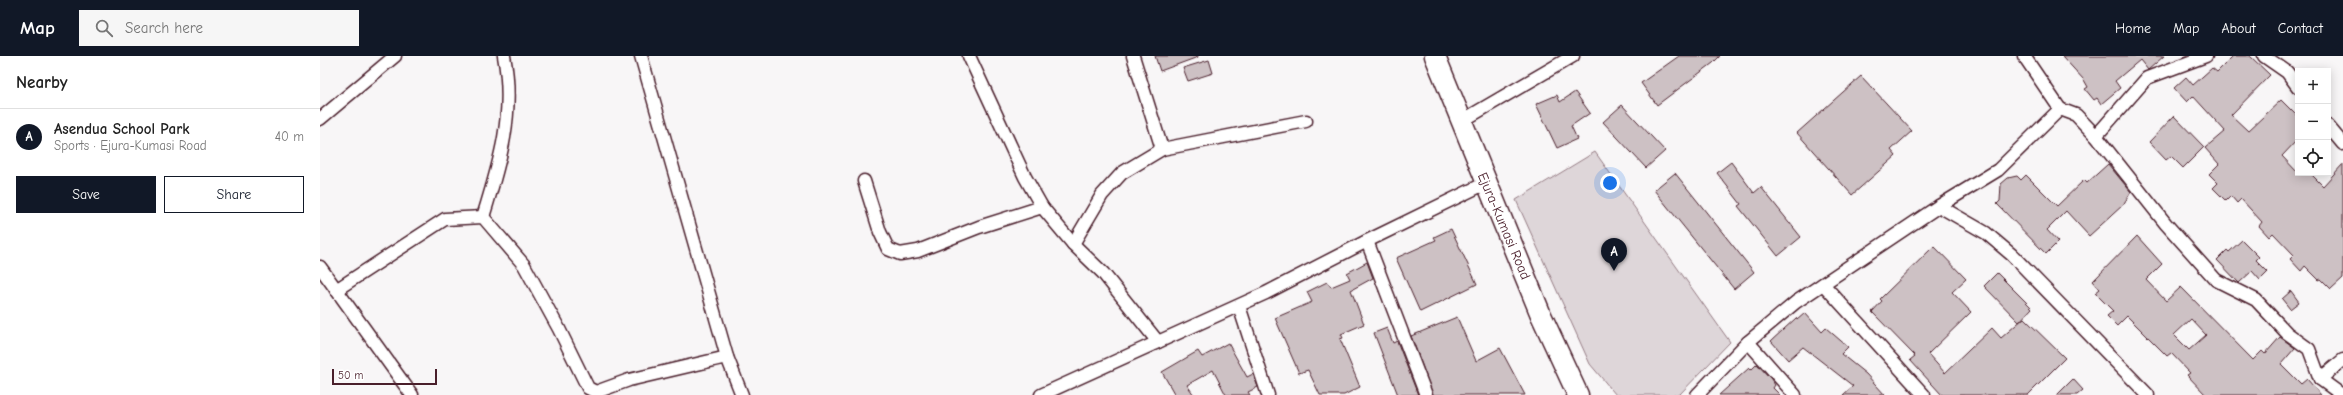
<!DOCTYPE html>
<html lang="en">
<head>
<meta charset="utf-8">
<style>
  body { margin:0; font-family:"Comic Neue",sans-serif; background:#f6f6f6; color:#222 }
  .controls { position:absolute; right:12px; top:12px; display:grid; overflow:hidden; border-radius:0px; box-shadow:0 2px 10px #0003 }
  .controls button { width:36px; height:36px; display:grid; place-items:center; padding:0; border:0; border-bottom:1px solid #e0e0e0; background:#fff; color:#222; font:20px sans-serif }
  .scale { position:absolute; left:12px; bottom:10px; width:105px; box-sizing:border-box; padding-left:4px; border:2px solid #4a1f2b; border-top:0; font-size:11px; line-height:14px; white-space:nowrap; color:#4a1f2b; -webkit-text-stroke:3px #fff; paint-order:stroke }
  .you { position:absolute; left:1290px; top:127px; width:14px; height:14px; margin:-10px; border:3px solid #fff; border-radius:50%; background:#1a73e8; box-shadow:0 0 0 6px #1a73e833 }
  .badge { display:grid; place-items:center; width:26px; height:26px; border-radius:50%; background:#111827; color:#fff; font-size:13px; font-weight:700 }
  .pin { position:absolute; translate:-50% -33px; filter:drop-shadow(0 1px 2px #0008) }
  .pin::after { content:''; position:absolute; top:21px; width:14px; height:12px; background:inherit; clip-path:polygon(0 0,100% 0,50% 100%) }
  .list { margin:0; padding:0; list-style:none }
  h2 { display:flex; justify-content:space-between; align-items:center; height:52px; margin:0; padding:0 16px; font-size:17px }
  h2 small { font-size:13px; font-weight:400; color:#767676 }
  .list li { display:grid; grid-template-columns:26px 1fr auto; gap:12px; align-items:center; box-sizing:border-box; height:56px; padding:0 16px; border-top:1px solid #e0e0e0 }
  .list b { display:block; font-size:15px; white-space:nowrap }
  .list p { margin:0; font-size:13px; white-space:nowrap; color:#767676 }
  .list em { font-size:13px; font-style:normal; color:#767676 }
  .actions { display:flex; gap:8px; padding:12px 16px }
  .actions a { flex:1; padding:9px 0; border:1px solid #111827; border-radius:0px; text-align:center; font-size:14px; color:#111827 }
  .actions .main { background:#111827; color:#fff }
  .icon { flex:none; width:22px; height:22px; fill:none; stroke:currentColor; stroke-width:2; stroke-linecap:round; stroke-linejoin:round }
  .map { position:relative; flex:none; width:2023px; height:339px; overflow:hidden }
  header { display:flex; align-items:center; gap:24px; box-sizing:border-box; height:56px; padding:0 20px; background:#111827; color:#fff }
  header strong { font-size:19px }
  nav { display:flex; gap:22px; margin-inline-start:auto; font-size:14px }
  .search { width:280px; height:36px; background:#f6f6f6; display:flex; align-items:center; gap:10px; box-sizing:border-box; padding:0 14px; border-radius:0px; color:#767676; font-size:15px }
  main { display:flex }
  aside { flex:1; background:#fff }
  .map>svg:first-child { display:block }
  .green { fill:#ded6d9; stroke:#947a82 }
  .building { fill:#cdc1c4; stroke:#4a1f2b; fill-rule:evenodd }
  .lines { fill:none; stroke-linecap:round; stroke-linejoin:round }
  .street-casing { stroke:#4a1f2b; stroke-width:15 }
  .primary-casing { stroke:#4a1f2b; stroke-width:23 }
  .street { stroke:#fff; stroke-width:12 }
  .primary { stroke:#fff; stroke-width:20 }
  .labels { text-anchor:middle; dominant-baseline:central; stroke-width:3; stroke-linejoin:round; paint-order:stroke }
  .street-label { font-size:14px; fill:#4a1f2b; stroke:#fff }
</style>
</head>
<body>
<header>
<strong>Map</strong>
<div class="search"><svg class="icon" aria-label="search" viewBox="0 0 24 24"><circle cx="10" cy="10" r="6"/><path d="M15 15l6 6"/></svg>Search here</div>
<nav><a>Home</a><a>Map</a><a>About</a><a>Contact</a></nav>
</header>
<main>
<aside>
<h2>Nearby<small></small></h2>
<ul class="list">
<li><span class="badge">A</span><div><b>Asendua School Park</b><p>Sports · Ejura-Kumasi Road</p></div><em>40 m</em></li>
</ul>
<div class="actions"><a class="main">Save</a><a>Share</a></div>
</aside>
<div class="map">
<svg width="2023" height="339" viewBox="0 0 2023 339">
  <rect width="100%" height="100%" fill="#f8f6f7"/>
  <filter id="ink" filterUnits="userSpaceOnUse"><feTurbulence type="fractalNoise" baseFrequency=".025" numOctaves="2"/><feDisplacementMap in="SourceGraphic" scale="8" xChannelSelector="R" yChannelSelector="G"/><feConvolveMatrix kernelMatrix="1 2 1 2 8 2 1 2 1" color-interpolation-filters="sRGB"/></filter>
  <g filter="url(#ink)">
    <polygon class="green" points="1275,96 1410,286 1359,339 1296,339 1270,308 1196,144"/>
    <g class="building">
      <polygon points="835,0 878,0 878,1 840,15"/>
      <polygon points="1359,0 1400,0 1393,7 1337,49 1321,27"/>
      <polygon points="1742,0 1844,0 1828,14 1820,4 1795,25 1800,32 1781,48 1777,42 1774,44 1765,33 1768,31 1764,24"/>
      <polygon points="1913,0 1930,0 1950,19 1911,59 1928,75 1961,44 1978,61 1978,83 1962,100 1978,117 1990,117 2003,130 2023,108 2023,222 2011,233 2001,223 1999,224 1985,210 1981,215 1970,203 1974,199 1953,177 1949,181 1939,170 1942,166 1921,143 1917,147 1911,140 1906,145 1893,132 1898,127 1889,118 1899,108 1885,92 1905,75 1873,40 1867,46 1854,32 1866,21 1873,29 1892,12 1897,16"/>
      <polygon points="889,4 893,17 868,25 863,12"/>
      <polygon points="1541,20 1592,75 1571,94 1576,100 1532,139 1477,77"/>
      <polygon points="1255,36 1270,57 1251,70 1257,83 1237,92 1216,48 1237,39 1240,46"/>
      <polygon points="1302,49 1345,95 1326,112 1283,66"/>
      <polygon points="1854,60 1884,91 1863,112 1851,100 1846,104 1829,86"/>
      <polygon points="1411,106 1434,137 1441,131 1481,181 1458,200 1418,150 1421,148 1397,117"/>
      <polygon points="1788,108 1811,136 1803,149 1769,180 1746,155 1727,174 1738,186 1726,198 1677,148 1680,145 1681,128 1688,122 1697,120 1701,124 1706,119 1737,150 1764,124 1767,127"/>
      <polygon points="1355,117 1434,216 1414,233 1334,134"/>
      <polygon points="1131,173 1157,228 1100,256 1076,202 1116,184 1114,181"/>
      <path d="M1817,180l25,28 -16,16 20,21 15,-14 72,73 9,-9 3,3 15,-17 15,11 -14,16 20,20 6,-5 14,16h-115l-19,-20 3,-2 -19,-20 -4,3 -40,-40 -10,10 -10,-10 6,-5 -18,-18 5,-4 -7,-8zM1871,263l15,16 -17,15 -15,-15z"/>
      <polygon points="1922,184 1939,201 1936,204 1948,216 1940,224 1932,215 1919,227 1897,204 1907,194 1909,196"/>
      <polygon points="1614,190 1646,223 1632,236 1651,256 1608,298 1625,317 1672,272 1681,282 1704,262 1745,302 1708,339 1622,339 1590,304 1595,300 1552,256 1562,245 1560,243"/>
      <polygon points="1047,206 1053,222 1031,234 1044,268 1021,278 1023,282 1020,283 1040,331 1024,339 1000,339 988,314 979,317 955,262 992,246 987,236 1007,226 1011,231 1030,223 1027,217"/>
      <polygon points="1677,217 1712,252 1699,266 1664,230"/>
      <polygon points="1971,235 1979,246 1970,253 1962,243"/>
      <polygon points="1485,257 1502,276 1506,272 1528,291 1521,298 1546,318 1565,339 1523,339 1533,330 1483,291 1468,304 1451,285 1476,262 1477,264"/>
      <polygon points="1137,261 1156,305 1180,292 1205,339 1113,339 1091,280"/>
      <polygon points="1067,272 1073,287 1077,285 1098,339 1078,339 1054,277"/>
      <polygon points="908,287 927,321 933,318 938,331 928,336 930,339 906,339 893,314 867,329 874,339 855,339 842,316 878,295 882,301"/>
      <polygon points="1437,308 1451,323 1455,329 1453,332 1460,339 1399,339 1429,312 1431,314"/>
      <polygon points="1753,323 1763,334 1757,339 1737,339"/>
    </g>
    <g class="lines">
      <defs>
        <g id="street">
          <polyline points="321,0 407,301 422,339"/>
          <polyline points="649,0 705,121 722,151 753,188 782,139 802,117 842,93 813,0"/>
          <polyline points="1704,0 1740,53"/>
          <polyline points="1944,0 1967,16 1978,31"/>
          <polyline points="0,63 75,0"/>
          <polyline points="1140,66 1253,0"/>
          <polyline points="2008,70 2023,88"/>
          <polyline points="1776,80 1827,22 1886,0"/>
          <polyline points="842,93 986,65"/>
          <polyline points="544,125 560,176 568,193 580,198 598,195 659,171 722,151"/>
          <polyline points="1619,150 1666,177 1692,199 1828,339"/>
          <path d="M163,161c17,-55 32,-103 21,-161"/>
          <polyline points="1047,185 1106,339"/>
          <polyline points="753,188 783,217 838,286"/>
          <polyline points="0,211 92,339"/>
          <polyline points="1503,228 1604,339"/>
          <polyline points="16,234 125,163 163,161 204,209 239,273 268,332 276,336 309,324 407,301"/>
          <polyline points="919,250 948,339"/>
          <polyline points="1428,286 1475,339"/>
          <polyline points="2000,323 2023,304"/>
          <polyline points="721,339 946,237 1047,185 1166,127"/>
          <polyline points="1377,339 1428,286 1476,246 1619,150 1678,114 1740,53 1756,59 1776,80 1846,168 1896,224 1936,244 1967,277 1989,293 2000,323 2022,339"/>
        </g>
        <polyline id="primary" points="1115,0 1221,259 1258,339"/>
      </defs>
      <use href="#street" class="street-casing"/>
      <use href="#primary" class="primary-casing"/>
      <use href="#street" class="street"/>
      <use href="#primary" class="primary"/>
    </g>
  </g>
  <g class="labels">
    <g class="street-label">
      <text transform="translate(1184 170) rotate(67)">Ejura-Kumasi Road</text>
    </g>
  </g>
</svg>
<div class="controls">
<button>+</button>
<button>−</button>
<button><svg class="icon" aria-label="locate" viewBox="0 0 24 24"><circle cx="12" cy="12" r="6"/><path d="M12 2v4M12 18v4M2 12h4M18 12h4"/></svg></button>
</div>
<div class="scale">50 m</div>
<div class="you"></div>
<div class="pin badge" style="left:1294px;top:215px">A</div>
</div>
</main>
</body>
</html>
